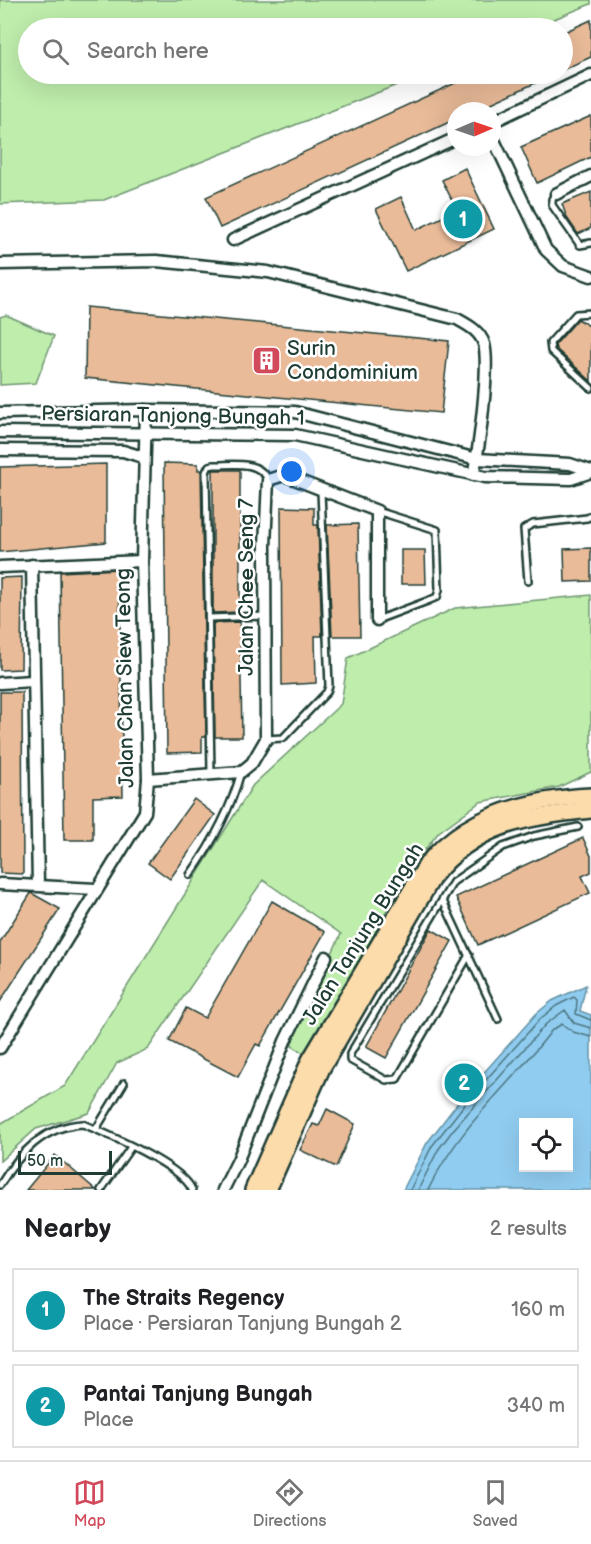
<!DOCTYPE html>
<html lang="en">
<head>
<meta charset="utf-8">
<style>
  body { margin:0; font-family:"Balsamiq Sans",sans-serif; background:#f2f2f2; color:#202124 }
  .controls { position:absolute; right:18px; bottom:18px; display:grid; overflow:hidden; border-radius:0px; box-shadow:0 6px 24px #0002 }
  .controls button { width:54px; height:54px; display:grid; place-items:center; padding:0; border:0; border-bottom:2px solid #e0e0e0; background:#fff; color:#202124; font:30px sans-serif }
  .compass { position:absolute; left:447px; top:102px; width:54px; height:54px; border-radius:50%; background:#fff; box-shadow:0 6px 24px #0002; rotate:88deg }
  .scale { position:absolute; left:18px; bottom:15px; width:94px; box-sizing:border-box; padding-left:6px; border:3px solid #1f3d34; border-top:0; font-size:16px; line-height:21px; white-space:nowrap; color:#1f3d34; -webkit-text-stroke:4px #fff; paint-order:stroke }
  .you { position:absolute; left:292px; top:472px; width:21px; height:21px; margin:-15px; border:4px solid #fff; border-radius:50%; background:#1a73e8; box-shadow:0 0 0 9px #1a73e833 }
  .badge { display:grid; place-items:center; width:39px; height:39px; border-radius:50%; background:#d1495b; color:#fff; font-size:20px; font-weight:700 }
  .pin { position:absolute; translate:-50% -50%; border:3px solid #fff; box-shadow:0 2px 6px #0006 }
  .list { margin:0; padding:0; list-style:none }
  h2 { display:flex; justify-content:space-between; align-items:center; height:78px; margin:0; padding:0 24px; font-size:26px }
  h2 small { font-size:20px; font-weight:400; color:#757577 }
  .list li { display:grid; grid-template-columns:39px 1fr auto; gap:18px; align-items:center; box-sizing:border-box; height:84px; margin:0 12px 12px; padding:0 12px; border:2px solid #e0e0e0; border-radius:0px }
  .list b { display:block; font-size:22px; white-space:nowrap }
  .list p { margin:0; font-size:20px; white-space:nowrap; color:#757577 }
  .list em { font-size:20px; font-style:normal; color:#757577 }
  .icon { flex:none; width:33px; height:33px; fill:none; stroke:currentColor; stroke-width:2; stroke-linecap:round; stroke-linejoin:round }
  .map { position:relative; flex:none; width:591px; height:1190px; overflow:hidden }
  .search { position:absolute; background:#fff; box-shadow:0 6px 24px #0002; left:18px; right:18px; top:18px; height:66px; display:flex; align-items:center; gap:15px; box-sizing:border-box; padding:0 21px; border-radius:33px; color:#757577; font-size:22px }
  .sheet { height:270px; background:#fff }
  nav { display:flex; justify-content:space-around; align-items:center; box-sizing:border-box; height:84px; border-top:2px solid #e0e0e0; background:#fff; font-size:16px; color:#757577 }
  nav a { display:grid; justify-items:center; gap:3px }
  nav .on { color:#d1495b }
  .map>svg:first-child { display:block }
  .green { fill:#beedac; stroke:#6e9570; stroke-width:1.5 }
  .water { fill:#90ccf0; stroke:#6393a5; stroke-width:1.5; fill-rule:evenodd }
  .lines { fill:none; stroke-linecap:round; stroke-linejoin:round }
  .shore { stroke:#4c767f; stroke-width:1.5 }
  .building { fill:#e9bb99; stroke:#1f3d34; stroke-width:1.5 }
  .service-casing { stroke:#1f3d34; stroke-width:10 }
  .minor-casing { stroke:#1f3d34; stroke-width:15 }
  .primary-casing { stroke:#1f3d34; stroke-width:20 }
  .service { stroke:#fff; stroke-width:5 }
  .minor { stroke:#fff; stroke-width:10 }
  .primary { stroke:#fddcac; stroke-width:15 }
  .labels { text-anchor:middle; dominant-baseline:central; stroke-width:5; stroke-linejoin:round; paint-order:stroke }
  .poi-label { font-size:21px; fill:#1f3d34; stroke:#fff; text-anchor:start }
  .street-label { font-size:21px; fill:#1f3d34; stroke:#fff }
</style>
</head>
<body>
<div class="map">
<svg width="591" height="1190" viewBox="0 0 591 1190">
  <rect width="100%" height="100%" fill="#fff"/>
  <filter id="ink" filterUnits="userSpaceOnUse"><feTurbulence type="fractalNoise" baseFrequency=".0167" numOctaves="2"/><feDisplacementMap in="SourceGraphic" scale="12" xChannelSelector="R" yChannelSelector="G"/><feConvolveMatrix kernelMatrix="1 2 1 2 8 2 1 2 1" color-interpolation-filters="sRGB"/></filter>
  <g filter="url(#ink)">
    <g class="green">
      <polygon points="0,0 591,0 591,4 532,28 28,28 28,74 425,74 104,200 0,204"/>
      <polygon points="6,315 54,336 36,383 0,385 0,317"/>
      <polygon points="591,595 591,772 559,787 480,802 439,832 402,879 351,984 305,1054 292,1046 292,1038 341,934 263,880 148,1049 117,1063 89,1113 36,1129 0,1161 0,1124 65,1086 253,785 341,704 348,658 455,608"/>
    </g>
    <path class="water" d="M586,985l-6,26 11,4v175h-188l24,-47 36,-47 73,-82 16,-13zM524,1122h44v46h-44z"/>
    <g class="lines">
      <g class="shore">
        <polyline points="410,1190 432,1146 468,1100 540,1019 556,1006 574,997 577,1000 576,1014 591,1020"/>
        <polyline points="418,1190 438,1150 453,1130 546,1024 565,1010 574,1023 591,1028"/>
        <path d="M428,1190c33,-67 81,-103 124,-160l10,-6 11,8 18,5"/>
      </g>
    </g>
    <g class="building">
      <polygon points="591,20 591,57 562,70 562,33"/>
      <polygon points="475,74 555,74 474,111 456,111 456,119 220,228 206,197"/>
      <polygon points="591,116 591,157 537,183 521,147"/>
      <polygon points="465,168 494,229 406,271 376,209 401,197 416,230 457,210 442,180"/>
      <polygon points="591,192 591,228 578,234 567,218 562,204"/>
      <polygon points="86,307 449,341 441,413 85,378"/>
      <polygon points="578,319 591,327 591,381 556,349 555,345"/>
      <polygon points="164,463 198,464 198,470 201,470 206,737 202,737 202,752 167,753"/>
      <polygon points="106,464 106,542 0,552 0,467"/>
      <polygon points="213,470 240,470 240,612 213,613"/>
      <polygon points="281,507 314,508 314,525 318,525 322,636 315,636 316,683 282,685"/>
      <polygon points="358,524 360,636 332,636 327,525"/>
      <polygon points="591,548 591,581 565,582 564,549"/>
      <polygon points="401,550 425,550 426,584 401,584"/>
      <polygon points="119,569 123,796 93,797 93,840 64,840 60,572"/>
      <polygon points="22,577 21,669 0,670 0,578"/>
      <polygon points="240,622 242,737 215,737 213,623"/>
      <polygon points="0,692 22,692 23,874 0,873"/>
      <polygon points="194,799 215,815 170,879 148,863"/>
      <polygon points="583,838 591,856 591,872 582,876 590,893 478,945 456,897"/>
      <polygon points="31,893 60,909 0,1002 0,942"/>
      <polygon points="272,901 325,932 260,1046 256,1044 238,1077 169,1041 186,1008 205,1018"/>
      <polygon points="431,929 452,941 386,1058 366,1047"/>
      <polygon points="327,1109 355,1124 336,1167 300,1150 313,1124 319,1126"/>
      <polygon points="55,1155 96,1190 26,1190"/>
    </g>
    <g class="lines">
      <defs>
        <g id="service">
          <polyline points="556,194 552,199 552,205 580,245 591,243"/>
          <polyline points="591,313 576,314 550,343 551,351 591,388"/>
          <polyline points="377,511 437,530 439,590 437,597 430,600 377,620"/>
          <polyline points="528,581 524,529 533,524 587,518 591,516"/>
          <polyline points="210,618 265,616"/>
          <polyline points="266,739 283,738 327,692 329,686 321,491"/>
          <path d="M211,774l-5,-302 3,-6 5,-1c20,0 43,-5 54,14"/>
          <path d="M190,875c22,-31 41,-67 51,-103"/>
          <polyline points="443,901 498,1019"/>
          <polyline points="469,955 397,1079 386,1080 350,1060 350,1054 453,882 503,847 534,836 578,827"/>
          <polyline points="96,1129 124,1083"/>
          <path d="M0,1185c19,-31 43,-59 83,-61 24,10 101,43 109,66"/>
          <polyline points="101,1190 131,1147"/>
        </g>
        <g id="minor">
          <polyline points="492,122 591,75"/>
          <polyline points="492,136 546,250 563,266 591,276"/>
          <polyline points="556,194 591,176"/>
          <polyline points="233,240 456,138"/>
          <path d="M0,264l156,-3 112,11 189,47c11,6 23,12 27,25 6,23 -5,106 -11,131"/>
          <polyline points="0,413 146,410 295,412 477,459 570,464 591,471"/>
          <polyline points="0,432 295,435 485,477 571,479 591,472"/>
          <polyline points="0,450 123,451 143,457"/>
          <polyline points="32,565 38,885"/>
          <polyline points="0,567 142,561"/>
          <polyline points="0,683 33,681"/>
          <polyline points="148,779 241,772 252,763 266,739 265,546 268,480 284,475 377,511 377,620"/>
          <polyline points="0,884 96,889"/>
          <polyline points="0,1048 145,812 148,779 142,561 146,410"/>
          <polyline points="223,1190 238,1160 285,1041 326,957"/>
        </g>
        <g id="primary">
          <path d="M253,1190l57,-130 117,-196c39,-49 103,-65 164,-68"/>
          <path d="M268,1190l54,-122 111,-191c40,-52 96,-61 158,-67"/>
        </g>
      </defs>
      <use href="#service" class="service-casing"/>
      <use href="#minor" class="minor-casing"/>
      <use href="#primary" class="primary-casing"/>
      <use href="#service" class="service"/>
      <use href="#minor" class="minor"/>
      <use href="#primary" class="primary"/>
    </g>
  </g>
  <defs>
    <symbol id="building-square" viewBox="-11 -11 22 22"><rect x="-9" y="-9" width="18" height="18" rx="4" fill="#d1495b" stroke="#fff"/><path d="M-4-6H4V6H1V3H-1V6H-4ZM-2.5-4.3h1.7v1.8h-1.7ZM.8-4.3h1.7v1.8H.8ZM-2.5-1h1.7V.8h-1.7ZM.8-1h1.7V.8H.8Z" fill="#fff"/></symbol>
  </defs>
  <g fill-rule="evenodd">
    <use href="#building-square" x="250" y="344" width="33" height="33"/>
  </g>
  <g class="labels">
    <g class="poi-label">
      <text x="287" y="348">Surin<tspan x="287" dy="24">Condominium</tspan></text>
    </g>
    <g class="street-label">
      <text transform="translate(173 416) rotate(1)">Persiaran Tanjong Bungah 1</text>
      <text transform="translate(246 587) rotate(-90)">Jalan Chee Seng 7</text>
      <text transform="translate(125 678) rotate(-91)">Jalan Chan Siew Teong</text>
      <text transform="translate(363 934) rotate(-58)">Jalan Tanjung Bungah</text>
    </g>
  </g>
</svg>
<div class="controls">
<button><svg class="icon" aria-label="locate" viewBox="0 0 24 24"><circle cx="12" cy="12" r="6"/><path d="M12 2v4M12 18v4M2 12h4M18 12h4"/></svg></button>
</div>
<svg class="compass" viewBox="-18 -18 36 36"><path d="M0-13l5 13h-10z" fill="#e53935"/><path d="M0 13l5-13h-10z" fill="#757577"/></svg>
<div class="scale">50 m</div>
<div class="you"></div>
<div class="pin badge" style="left:463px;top:219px;background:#0f9aa8">1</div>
<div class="pin badge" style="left:464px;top:1083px;background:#0f9aa8">2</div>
<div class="search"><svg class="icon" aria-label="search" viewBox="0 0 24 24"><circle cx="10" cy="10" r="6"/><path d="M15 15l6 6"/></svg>Search here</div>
</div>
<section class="sheet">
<h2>Nearby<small>2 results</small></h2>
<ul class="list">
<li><span class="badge" style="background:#0f9aa8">1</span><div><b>The Straits Regency</b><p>Place · Persiaran Tanjung Bungah 2</p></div><em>160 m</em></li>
<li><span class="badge" style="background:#0f9aa8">2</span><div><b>Pantai Tanjung Bungah</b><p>Place</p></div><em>340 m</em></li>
</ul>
</section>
<nav>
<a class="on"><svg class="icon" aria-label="map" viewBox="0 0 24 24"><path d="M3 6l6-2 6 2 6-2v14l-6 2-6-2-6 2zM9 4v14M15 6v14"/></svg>Map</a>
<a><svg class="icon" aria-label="directions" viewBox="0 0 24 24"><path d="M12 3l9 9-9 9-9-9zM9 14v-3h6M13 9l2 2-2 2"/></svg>Directions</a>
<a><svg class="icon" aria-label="saved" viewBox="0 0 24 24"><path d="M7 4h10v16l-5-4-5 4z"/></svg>Saved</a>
</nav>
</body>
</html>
